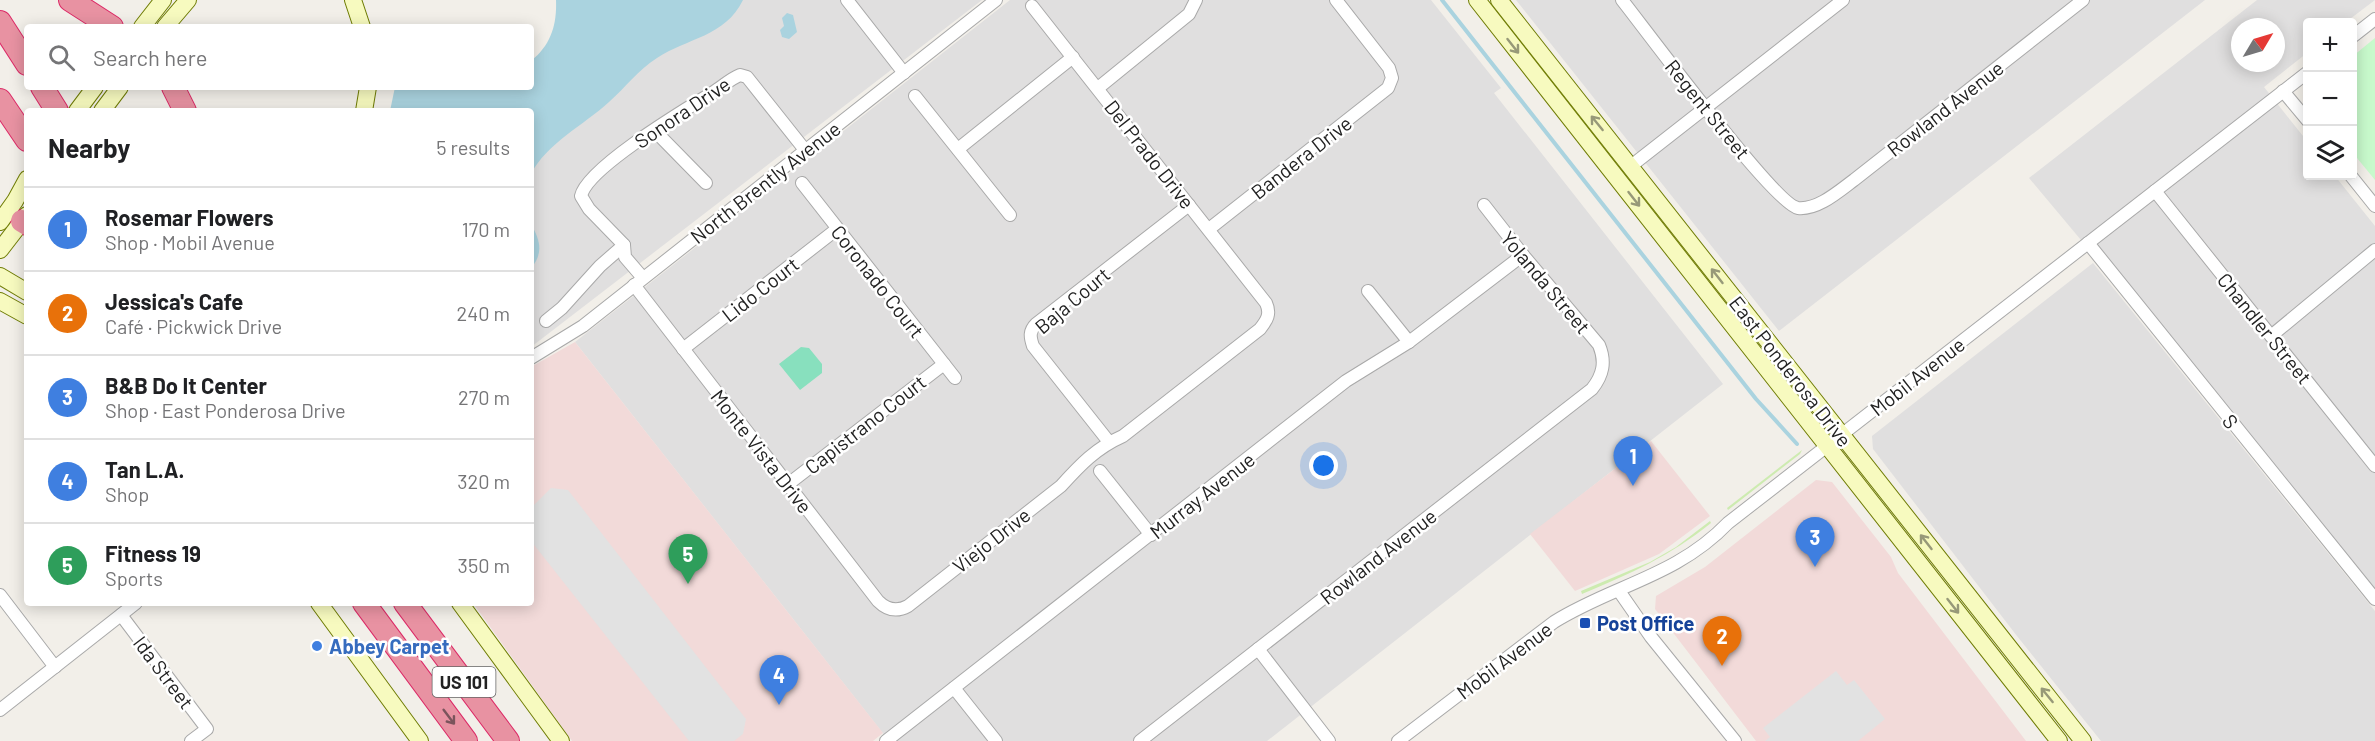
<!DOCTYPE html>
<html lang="en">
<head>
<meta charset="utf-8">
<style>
  body { margin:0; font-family:Barlow,sans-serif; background:#f2f2f2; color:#202124 }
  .controls { position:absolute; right:18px; top:18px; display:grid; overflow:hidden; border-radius:6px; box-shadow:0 3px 15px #0003 }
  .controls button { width:54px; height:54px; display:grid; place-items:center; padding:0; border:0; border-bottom:2px solid #e0e0e0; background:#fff; color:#202124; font:30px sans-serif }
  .compass { position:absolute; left:2231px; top:18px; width:54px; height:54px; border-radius:50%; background:#fff; box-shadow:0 3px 15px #0003; rotate:52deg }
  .you { position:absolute; left:1324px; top:466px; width:21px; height:21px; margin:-15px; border:4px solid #fff; border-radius:50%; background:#1a73e8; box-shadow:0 0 0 9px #1a73e833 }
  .badge { display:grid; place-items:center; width:39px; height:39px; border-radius:50%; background:#d40000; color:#fff; font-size:20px; font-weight:700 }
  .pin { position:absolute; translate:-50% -50px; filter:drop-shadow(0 2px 3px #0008) }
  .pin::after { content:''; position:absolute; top:32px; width:21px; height:18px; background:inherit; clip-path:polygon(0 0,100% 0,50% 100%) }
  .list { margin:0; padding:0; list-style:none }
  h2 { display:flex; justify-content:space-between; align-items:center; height:78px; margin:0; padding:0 24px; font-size:26px }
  h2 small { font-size:20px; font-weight:400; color:#757577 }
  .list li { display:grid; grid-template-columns:39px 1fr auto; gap:18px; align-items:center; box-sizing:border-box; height:84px; padding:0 24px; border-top:2px solid #e0e0e0 }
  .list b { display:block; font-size:22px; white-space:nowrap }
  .list p { margin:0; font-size:20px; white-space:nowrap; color:#757577 }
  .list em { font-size:20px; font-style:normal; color:#757577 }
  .icon { flex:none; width:33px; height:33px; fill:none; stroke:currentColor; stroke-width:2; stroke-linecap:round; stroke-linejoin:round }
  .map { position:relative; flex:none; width:2375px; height:741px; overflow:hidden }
  .search { position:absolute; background:#fff; box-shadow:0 3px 15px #0003; left:24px; top:24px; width:510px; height:66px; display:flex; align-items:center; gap:15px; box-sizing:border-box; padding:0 21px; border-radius:6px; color:#757577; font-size:22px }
  .panel { position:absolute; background:#fff; box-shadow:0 3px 15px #0003; left:24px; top:108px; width:510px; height:498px; border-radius:6px }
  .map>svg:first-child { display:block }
  .residential { fill:#e0dfdf; fill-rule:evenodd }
  .commercial { fill:#f2dad9 }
  .grass { fill:#cdebb0 }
  .park { fill:#c8facc }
  .pitch { fill:#88e0be }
  .parking { fill:#e2e2e2 }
  .water { fill:#aad3df }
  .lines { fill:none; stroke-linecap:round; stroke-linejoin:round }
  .stream { stroke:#aad3df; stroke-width:4 }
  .minor-casing { stroke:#a9a9a9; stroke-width:14 }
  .secondary-casing { stroke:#707d05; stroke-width:18 }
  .motorway-casing { stroke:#dc2a67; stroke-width:24 }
  .minor { stroke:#fff; stroke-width:12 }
  .secondary { stroke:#f7fabf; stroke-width:16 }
  .motorway { stroke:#e892a2; stroke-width:22 }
  .oneway { stroke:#979978 }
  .oneway2 { stroke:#7b545c }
  .transit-dot { fill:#1a4fb4; stroke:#fff; stroke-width:2 }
  .shop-dot { fill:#3f7fe0; stroke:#fff; stroke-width:2 }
  .labels { text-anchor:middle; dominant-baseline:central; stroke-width:5; stroke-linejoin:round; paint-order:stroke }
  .shield { fill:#fff; stroke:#646464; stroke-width:1.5 }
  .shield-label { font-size:18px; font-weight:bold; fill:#222 }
  .street-label { font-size:20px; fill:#222; stroke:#fff }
  .transit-label { font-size:20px; font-weight:bold; fill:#164399; stroke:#fff; text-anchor:start }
  .shop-label { font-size:20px; font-weight:bold; fill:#366cbe; stroke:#fff; text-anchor:start }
</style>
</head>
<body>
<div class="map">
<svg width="2375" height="741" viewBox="0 0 2375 741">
  <rect width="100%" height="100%" fill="#f2efe9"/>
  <g class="residential">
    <polygon points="699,0 982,0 531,347 531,152"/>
    <polygon points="1010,0 1431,0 1501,88 1494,93 1723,384 1267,741 889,741 575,342"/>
    <polygon points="1516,0 2205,0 1779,331"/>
    <path d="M2257,0h118l-29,22h-38l-1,31 -43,34 43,54 1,35h27l40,50v365l-346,-413zM2240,27h36v36h-36z"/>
    <polygon points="2093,263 2375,611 2375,741 2101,741 2017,636 1873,449 1872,436"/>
  </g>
  <g class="commercial">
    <polygon points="575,342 883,733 873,741 572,741 473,603 531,603 531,367"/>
    <polygon points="1651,441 1710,516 1659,554 1575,591 1530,534"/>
    <polygon points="1816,480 1832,482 1891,557 1898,573 2026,741 1756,741 1655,609 1656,596 1705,567"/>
  </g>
  <g class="grass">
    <polygon points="1802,450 1800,454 1728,510 1727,508"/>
    <path d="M1710,521l1,2c-41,33 -81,51 -129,71l-1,-3 69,-29 26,-15z"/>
  </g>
  <polygon class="park" points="2375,38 2375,180 2353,153 2353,56"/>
  <polygon class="pitch" points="801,347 809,348 822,364 822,373 800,390 779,364"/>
  <g class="parking">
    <polygon points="551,488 568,490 746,719 743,734 734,741 689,741 531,541 531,508"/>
    <polygon points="1836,671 1847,685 1854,680 1885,719 1858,741 1765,741 1770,737 1763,728"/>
  </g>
  <g class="water">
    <path d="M556,0h187c-18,37 -56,38 -86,58 -19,12 -32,30 -48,44 -25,23 -62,41 -78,72v-63h-141l5,-24h136v-26c20,-16 26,-36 25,-61z"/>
    <polygon points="787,13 793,15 797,32 789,39 782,37 780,30 784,26 782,18"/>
    <path d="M531,224c9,16 13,29 0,44z"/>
  </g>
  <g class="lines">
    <polyline class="stream" points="1442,0 1756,399 1797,444"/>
    <defs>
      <g id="minor">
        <polyline points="847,0 904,73"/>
        <path d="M1622,0c23,29 153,205 176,208 20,2 41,-17 56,-28l229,-180"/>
        <polyline points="2352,37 2375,19"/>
        <polyline points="1098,88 1189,14 1196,0"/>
        <polyline points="2283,91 2308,121"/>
        <polyline points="915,96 1010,215"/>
        <polyline points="655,131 706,183"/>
        <polyline points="958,149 1073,57"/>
        <polyline points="1631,166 1843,0"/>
        <polyline points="2351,176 2375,206"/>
        <polyline points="802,183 955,378"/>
        <polyline points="2155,191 2375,466"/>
        <polyline points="1209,229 1388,88 1392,78 1389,68 1336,0"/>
        <polyline points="2088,243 2375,599"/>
        <path d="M643,278l-18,-21 -1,-12 -35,-36 -8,-13c6,-28 105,-87 131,-103 10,-6 18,-14 28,-18l7,2 58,73"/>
        <path d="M634,285l244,316c9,9 19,11 30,5l153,-120c19,-21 35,-38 62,-50l137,-107c7,-9 11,-15 6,-26l-234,-297"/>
        <polyline points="1368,291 1409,342"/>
        <polyline points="546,321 562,308 600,266 624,245"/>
        <polyline points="2271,336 2375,250"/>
        <polyline points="683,349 837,229"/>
        <polyline points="531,358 583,326 996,0"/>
        <path d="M1109,442l-76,-96c-3,-9 -4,-15 3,-22l153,-119"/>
        <polyline points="1100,471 1151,535"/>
        <polyline points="787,485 944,364"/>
        <polyline points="1619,591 1651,637 1735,741"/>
        <polyline points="0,595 55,667"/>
        <polyline points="121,615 207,729 191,741"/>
        <polyline points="1258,649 1329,741"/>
        <polyline points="954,688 996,741"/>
        <polyline points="0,710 136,603"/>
        <polyline points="886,741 1346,381 1409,342 1523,255"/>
        <path d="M1140,741l452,-352c11,-14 14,-27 7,-44l-76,-90 -39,-50"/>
        <path d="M1398,741l156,-119c59,-37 122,-45 174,-99l580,-451"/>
      </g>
      <g id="secondary">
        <polyline points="353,0 362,27"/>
        <polyline points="1477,0 2059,741"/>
        <polyline points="1499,0 2083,741"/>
        <polyline points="142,27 163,0"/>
        <polyline points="165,27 188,0"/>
        <polyline points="77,111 95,87"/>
        <polyline points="102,111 120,87"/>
        <polyline points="364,111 368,87"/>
        <polyline points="0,222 15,201 27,179"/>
        <polyline points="0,250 27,215"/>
        <polyline points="0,276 27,292"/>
        <polyline points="0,301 27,316"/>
        <polyline points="319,603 420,741"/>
        <polyline points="460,603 561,741"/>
      </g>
      <g id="motorway">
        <polyline points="70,0 112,27"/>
        <polyline points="0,22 27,64"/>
        <polyline points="42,87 57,111"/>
        <polyline points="173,87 185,111"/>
        <polyline points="0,100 27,140"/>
        <polyline points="22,221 27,224"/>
        <polyline points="364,603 466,741"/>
        <polyline points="405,603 508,741"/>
      </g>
    </defs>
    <use href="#minor" class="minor-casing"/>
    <use href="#secondary" class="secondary-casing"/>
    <use href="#motorway" class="motorway-casing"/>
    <use href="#minor" class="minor"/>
    <use href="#secondary" class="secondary"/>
    <use href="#motorway" class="motorway"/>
  </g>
  <defs><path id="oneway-shaft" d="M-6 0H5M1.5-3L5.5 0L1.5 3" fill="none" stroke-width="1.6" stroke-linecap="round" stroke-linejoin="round" transform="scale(1.5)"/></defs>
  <g class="oneway">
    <use href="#oneway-shaft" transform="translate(1513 46) rotate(52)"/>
    <use href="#oneway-shaft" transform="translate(1597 123) rotate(-129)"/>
    <use href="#oneway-shaft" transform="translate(1634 199) rotate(52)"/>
    <use href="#oneway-shaft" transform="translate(1717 276) rotate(-128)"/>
    <use href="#oneway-shaft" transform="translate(1926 542) rotate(-128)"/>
    <use href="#oneway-shaft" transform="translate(1953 606) rotate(52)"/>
    <use href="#oneway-shaft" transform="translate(2047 695) rotate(-129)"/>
  </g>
  <use class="oneway2" href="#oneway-shaft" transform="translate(449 717) rotate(53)"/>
  <rect class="transit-dot" x="1579" y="617" width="12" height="12" rx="3"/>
  <circle class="shop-dot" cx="317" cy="646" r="6"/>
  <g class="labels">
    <rect class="shield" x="432.5" y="667" width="63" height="30" rx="4.5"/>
    <g class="shield-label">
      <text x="464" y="682">US 101</text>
    </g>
    <g class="street-label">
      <text transform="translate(1945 108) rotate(-38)">Rowland Avenue</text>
      <text transform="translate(1708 109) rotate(51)">Regent Street</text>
      <text transform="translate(682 112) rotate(-34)">Sonora Drive</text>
      <text transform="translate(1150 154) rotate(52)">Del Prado Drive</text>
      <text transform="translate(1301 157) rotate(-38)">Bandera Drive</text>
      <text transform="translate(765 182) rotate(-38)">North Brently Avenue</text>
      <text transform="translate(878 281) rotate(52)">Coronado Court</text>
      <text transform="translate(1546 282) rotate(50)">Yolanda Street</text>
      <text transform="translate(760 289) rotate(-38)">Lido Court</text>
      <text transform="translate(1072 300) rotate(-40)">Baja Court</text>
      <text transform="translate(2265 328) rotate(51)">Chandler Street</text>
      <text transform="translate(1791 371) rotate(52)">East Ponderosa Drive</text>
      <text transform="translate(1917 376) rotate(-38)">Mobil Avenue</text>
      <text transform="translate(2231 421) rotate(51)">S</text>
      <text transform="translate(865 424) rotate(-38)">Capistrano Court</text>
      <text transform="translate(762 451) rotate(52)">Monte Vista Drive</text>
      <text transform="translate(1202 495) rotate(-38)">Murray Avenue</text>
      <text transform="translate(991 540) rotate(-38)">Viejo Drive</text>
      <text transform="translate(1378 556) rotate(-38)">Rowland Avenue</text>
      <text transform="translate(1504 660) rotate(-37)">Mobil Avenue</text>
      <text transform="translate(164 672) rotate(53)">Ida Street</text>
    </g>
    <g class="transit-label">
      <text x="1597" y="623">Post Office</text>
    </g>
    <g class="shop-label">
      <text x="329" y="646">Abbey Carpet</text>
    </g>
  </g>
</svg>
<div class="controls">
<button>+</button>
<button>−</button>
<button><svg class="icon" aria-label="layers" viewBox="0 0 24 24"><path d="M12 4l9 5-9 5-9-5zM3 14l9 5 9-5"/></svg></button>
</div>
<svg class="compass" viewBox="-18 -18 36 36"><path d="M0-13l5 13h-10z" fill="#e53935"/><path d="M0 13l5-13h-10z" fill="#757577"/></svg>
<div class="you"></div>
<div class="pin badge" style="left:1633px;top:486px;background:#3f7fe0">1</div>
<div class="pin badge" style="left:1722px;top:666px;background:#e8710a">2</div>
<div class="pin badge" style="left:1815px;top:567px;background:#3f7fe0">3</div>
<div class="pin badge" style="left:779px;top:705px;background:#3f7fe0">4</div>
<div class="pin badge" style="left:688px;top:584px;background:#2e9e5b">5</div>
<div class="search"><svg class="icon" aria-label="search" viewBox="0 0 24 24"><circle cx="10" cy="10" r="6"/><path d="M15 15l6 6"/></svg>Search here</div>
<section class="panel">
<h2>Nearby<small>5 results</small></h2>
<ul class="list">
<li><span class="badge" style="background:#3f7fe0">1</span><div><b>Rosemar Flowers</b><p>Shop · Mobil Avenue</p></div><em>170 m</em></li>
<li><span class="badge" style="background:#e8710a">2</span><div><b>Jessica's Cafe</b><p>Café · Pickwick Drive</p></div><em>240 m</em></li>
<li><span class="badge" style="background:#3f7fe0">3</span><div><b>B&amp;B Do It Center</b><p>Shop · East Ponderosa Drive</p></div><em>270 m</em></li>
<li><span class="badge" style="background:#3f7fe0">4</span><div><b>Tan L.A.</b><p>Shop</p></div><em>320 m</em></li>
<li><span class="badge" style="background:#2e9e5b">5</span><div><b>Fitness 19</b><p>Sports</p></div><em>350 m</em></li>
</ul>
</section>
</div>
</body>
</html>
